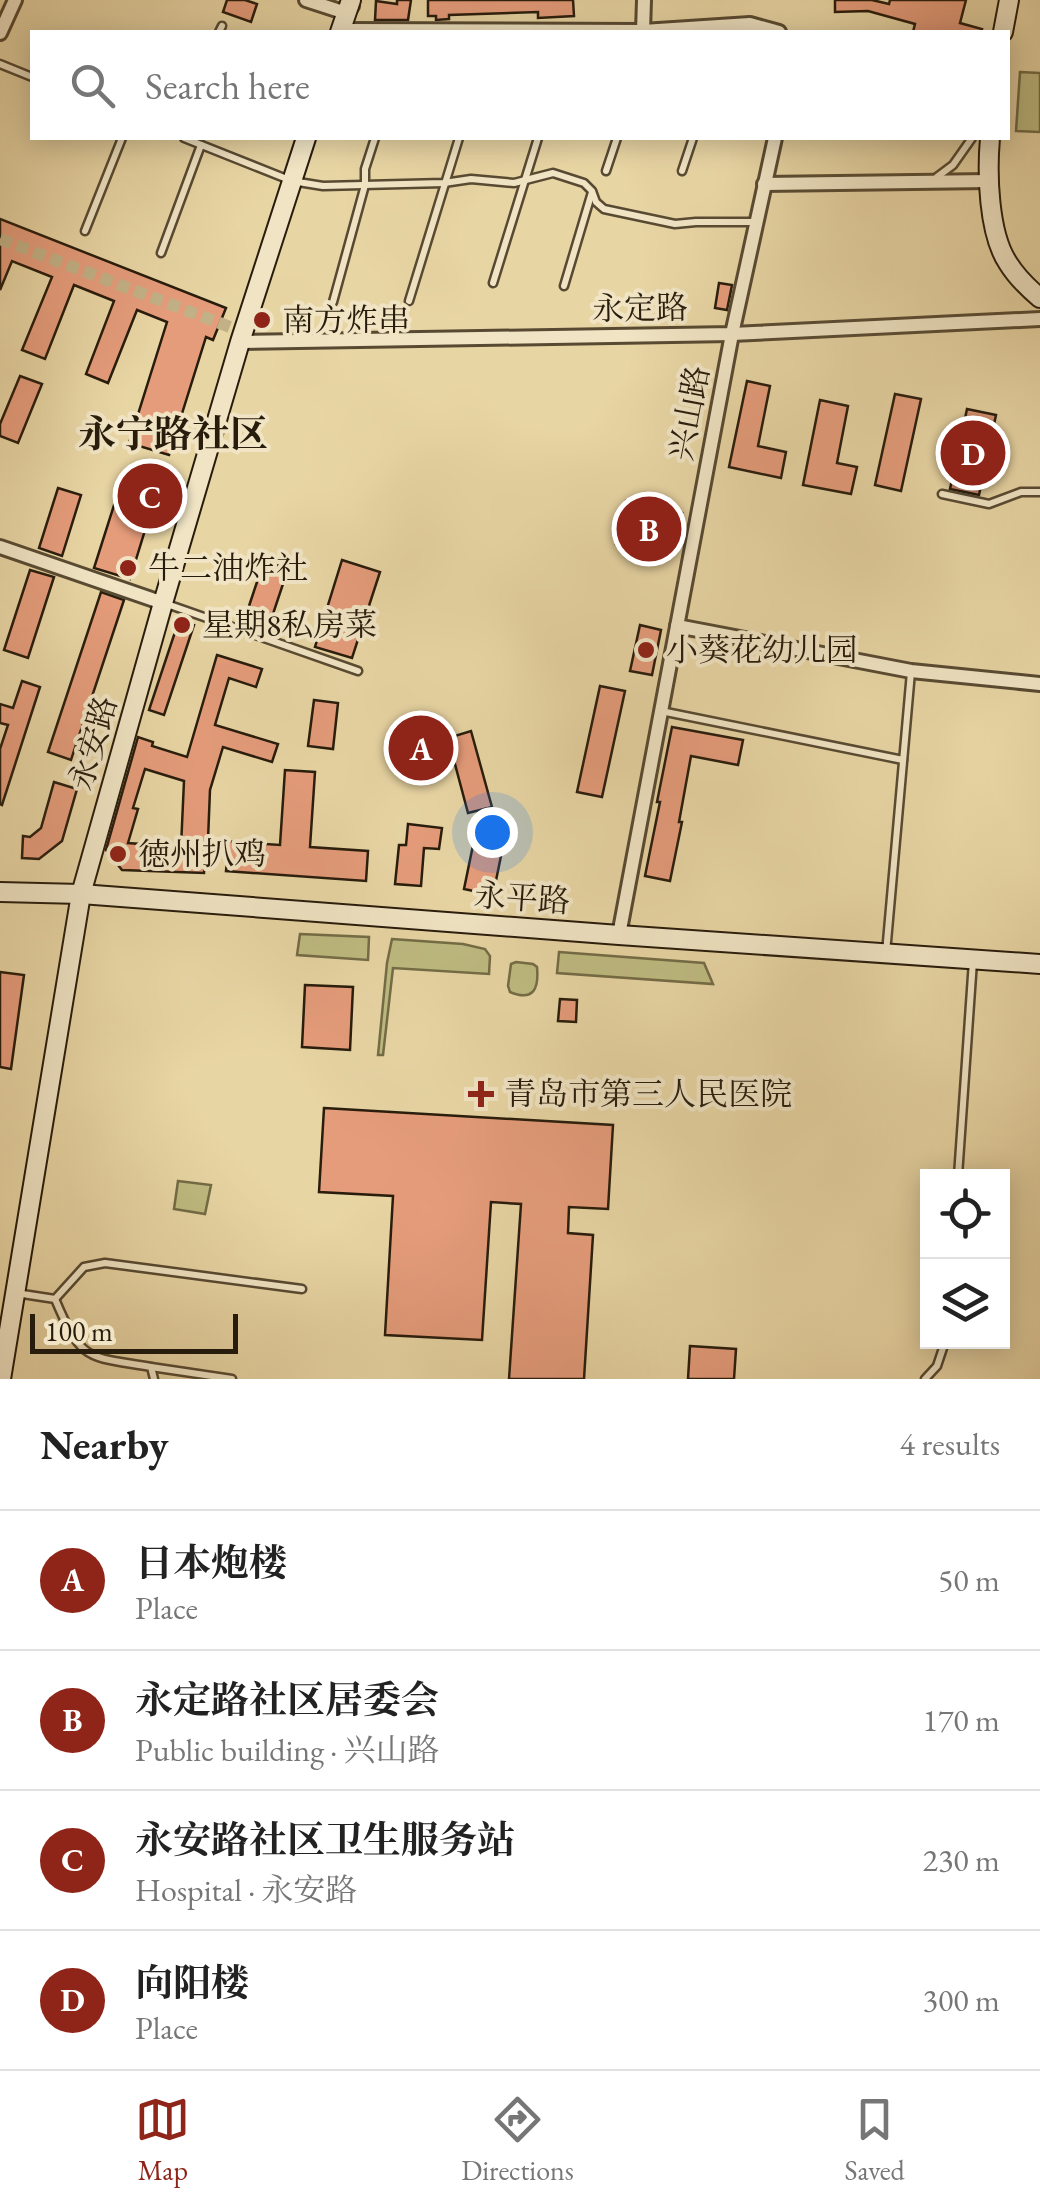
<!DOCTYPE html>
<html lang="en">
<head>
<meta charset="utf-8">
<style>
  body { margin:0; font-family:"EB Garamond","Noto Serif SC",serif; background:#f6f6f6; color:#222 }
  .controls { position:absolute; right:30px; bottom:30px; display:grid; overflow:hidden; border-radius:0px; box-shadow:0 5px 25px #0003 }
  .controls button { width:90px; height:90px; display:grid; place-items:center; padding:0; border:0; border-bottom:2px solid #e0e0e0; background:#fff; color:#222; font:50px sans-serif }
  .scale { position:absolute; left:30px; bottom:25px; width:208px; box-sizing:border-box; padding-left:10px; border:5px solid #281c0c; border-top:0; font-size:28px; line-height:35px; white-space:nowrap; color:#281c0c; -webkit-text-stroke:8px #f0e4c4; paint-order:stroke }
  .you { position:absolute; left:492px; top:832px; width:35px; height:35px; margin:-25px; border:8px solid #fff; border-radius:50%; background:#1a73e8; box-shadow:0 0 0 15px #1a73e833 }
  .badge { display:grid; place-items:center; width:65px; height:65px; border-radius:50%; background:#8f2418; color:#fff; font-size:32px; font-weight:700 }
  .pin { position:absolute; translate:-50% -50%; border:5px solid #fff; box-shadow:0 2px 10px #0006 }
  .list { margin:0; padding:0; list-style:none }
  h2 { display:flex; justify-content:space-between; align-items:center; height:130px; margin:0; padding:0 40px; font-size:42px }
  h2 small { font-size:32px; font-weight:400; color:#767676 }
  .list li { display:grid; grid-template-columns:65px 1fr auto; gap:30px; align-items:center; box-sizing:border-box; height:140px; padding:0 40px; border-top:2px solid #e0e0e0 }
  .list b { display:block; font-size:38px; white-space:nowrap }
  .list p { margin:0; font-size:32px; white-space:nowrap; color:#767676 }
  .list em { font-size:32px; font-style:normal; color:#767676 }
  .icon { flex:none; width:55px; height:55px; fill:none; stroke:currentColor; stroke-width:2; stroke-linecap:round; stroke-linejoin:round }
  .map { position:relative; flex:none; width:1040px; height:1379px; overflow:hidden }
  .search { position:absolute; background:#fff; box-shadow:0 5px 25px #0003; left:30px; right:30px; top:30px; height:110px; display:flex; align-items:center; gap:25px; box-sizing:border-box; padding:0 35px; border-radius:0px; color:#767676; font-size:38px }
  .sheet { height:690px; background:#fff }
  nav { display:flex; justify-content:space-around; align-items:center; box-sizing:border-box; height:140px; border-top:2px solid #e0e0e0; background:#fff; font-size:28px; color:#767676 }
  nav a { display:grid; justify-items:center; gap:5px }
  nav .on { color:#8f2418 }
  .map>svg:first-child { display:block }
  .green { fill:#bebb81; stroke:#736c46; stroke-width:2.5 }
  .building { fill:#e59c7b; stroke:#281c0c; stroke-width:2.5; fill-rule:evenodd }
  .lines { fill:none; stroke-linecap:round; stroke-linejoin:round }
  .street-tunnel { stroke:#c2b086; stroke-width:12; stroke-dasharray:12 6; stroke-linecap:butt }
  .lane-casing { stroke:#584a32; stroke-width:11 }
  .street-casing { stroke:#584a32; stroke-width:18 }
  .secondary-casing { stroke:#281c0c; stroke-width:22 }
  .lane { stroke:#f0e4c4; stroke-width:6 }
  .street { stroke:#f0e4c4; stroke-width:12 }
  .secondary { stroke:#f0e4c4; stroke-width:18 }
  .poi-dot { fill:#8f2418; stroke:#f0e4c4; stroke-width:4 }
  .labels { text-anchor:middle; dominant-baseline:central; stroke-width:8; stroke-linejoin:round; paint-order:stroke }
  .street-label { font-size:32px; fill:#281c0c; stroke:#f0e4c4 }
  .poi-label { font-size:32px; fill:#281c0c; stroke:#f0e4c4; text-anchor:start }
  .quarter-label { font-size:38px; font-weight:bold; fill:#281c0c; stroke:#f0e4c4 }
</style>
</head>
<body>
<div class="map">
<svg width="1040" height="1379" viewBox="0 0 1040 1379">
  <rect width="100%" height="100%" fill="#e8d5a4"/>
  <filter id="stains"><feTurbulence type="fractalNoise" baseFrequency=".002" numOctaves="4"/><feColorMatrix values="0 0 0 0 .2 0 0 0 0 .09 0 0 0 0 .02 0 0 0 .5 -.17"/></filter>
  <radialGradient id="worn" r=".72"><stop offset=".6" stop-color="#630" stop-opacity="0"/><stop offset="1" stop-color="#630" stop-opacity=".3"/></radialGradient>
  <g class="green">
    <polygon points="1020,72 1040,73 1040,132 1016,131"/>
    <polygon points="300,934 369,937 368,960 297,955"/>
    <polygon points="392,939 463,944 485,949 490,956 489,974 393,968 383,1055 378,1055 387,963"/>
    <polygon points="559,952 704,963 713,984 557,973"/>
    <path d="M516,962l17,2 4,3c2,21 -3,35 -27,25l-2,-6 3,-22z"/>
    <polygon points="178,1181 211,1185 205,1214 174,1209"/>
  </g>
  <g class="building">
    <polygon points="227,0 245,0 257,4 251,22 223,12"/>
    <polygon points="397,0 411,0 408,20 375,20 376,1 397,4"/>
    <polygon points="428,0 573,0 574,16 538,18 538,12 449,15 449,19 436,20 436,16 428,16"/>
    <polygon points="835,0 872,0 889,4 890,0 966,0 960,23 982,29 981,32 913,32 915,24 868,11 835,12"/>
    <polygon points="0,219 226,308 213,340 206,337 169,455 129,443 167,322 137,310 108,383 86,374 114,301 74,285 45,359 22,350 52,277 12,261 0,290"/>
    <polygon points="719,283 732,285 727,310 715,308"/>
    <polygon points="20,376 42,384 18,443 0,436 0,424"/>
    <polygon points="747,381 770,386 758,446 786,452 781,478 729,467"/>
    <polygon points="895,394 921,399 901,491 875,485"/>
    <polygon points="820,400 848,406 837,463 857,467 851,494 803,485"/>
    <polygon points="967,409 996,415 979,495 950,489"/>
    <polygon points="123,477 158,488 130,579 94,568"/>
    <polygon points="58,488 81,495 62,556 39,548"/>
    <polygon points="626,501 682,513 672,556 616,544"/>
    <polygon points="342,560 380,572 352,658 315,647"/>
    <polygon points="264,561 288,569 268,629 244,621"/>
    <polygon points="30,570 54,577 28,658 4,650"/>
    <polygon points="101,592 124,600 71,760 48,752"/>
    <polygon points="179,620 194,625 164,715 149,710"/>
    <polygon points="640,625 661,630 652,675 630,671"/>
    <path d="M217,655l45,14 -6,18 -27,-9 -14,47 63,19 -6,18 -49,-15 -13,43 -2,50 72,5 5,-75 30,2 -5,75 58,4 -2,30 -140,-10 2,-19 -22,-2 -2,23 -82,-3 -16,-20 32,-113 15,5 -1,4 35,11zM145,769l39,12 -3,66 -53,-4 10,-34 -5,-1z"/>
    <polygon points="22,681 40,687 2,805 0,804 0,749 8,725 0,723 0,704 13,708"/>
    <polygon points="600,686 625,691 602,797 577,792"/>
    <polygon points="314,700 338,703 333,749 308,746"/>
    <polygon points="672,727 743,740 738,765 691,756 679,822 682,822 670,881 645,876 660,802 657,802"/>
    <polygon points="471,731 492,807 468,813 448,738"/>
    <polygon points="54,782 77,789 62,841 39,859 22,858 23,836 30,837 41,828"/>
    <polygon points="478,821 507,827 493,895 464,889"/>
    <polygon points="408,824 442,828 439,849 424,848 421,886 395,884 399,845 406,845"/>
    <polygon points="0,972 24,975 11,1069 0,1067"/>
    <polygon points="305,985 353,987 350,1050 302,1047"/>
    <polygon points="560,999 577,1000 576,1022 558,1021"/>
    <polygon points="324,1108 613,1125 608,1209 569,1207 568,1233 593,1235 584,1379 509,1379 521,1204 491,1202 482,1340 385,1335 393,1196 319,1192"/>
    <polygon points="690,1346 736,1349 734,1379 688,1379"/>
  </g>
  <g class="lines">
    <polyline class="street-tunnel" points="0,239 243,332"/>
    <defs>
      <g id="lane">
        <polyline points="219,32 222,26"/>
        <polyline points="0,64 32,77"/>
        <polyline points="184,138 292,181 323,186 444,183 471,179 514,183 553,173 584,183 592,191 596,202 604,209 675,224 696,222 754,222"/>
        <polyline points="606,171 617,138"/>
        <polyline points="682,171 693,138"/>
        <polyline points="937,177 953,165 972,138"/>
        <polyline points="85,231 122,138"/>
        <polyline points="161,253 201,145"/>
        <polyline points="493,283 538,138"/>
        <polyline points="564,286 592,192"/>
        <polyline points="409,301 459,138"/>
        <polyline points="333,302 365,185 365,169 375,138"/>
        <polyline points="942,494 989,504 1021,492 1040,492"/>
        <polyline points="164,603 358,671"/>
        <polyline points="661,711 903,760"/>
        <polyline points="886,953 911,672"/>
        <polyline points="958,1176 973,961"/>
        <path d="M16,1293l39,6c27,64 32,57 96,68l3,12"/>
        <polyline points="55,1299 84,1267 105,1263 302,1289"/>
        <polyline points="151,1367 232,1379"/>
        <polyline points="925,1379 937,1366 945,1342"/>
      </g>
      <g id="street">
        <polyline points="306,0 346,13 352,6"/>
        <polyline points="341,30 643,31 750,24 779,32"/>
        <polyline points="643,31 644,0"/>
        <polyline points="0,33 15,0"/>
        <polyline points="764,184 989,181"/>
        <polyline points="240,342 732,334 1040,319"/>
        <polyline points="0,547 163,603"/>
        <polyline points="677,626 911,671 1040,684"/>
        <polyline points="619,935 732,334 775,138"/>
      </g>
      <g id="secondary">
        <polyline points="340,32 351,0"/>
        <polyline points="1003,32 1009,0"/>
        <path d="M990,138c-3,34 -2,95 18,125 8,13 20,25 32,35"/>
        <polyline points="0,892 81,894 619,935 1040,964"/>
        <polyline points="1,1379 81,894 163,603 240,342 306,138"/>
      </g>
    </defs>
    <use href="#lane" class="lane-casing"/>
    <use href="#street" class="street-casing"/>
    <use href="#secondary" class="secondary-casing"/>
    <use href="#lane" class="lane"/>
    <use href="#street" class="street"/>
    <use href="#secondary" class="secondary"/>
  </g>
  <g class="poi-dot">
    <circle cx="262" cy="320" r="10"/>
    <circle cx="128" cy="568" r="10"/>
    <circle cx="182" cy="625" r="10"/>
    <circle cx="646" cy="650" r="10"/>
    <circle cx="118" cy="854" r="10"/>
    <path d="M476 1079h10v10h10v10h-10v10h-10v-10h-10v-10h10z"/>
  </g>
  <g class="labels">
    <g class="street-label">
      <text transform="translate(640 308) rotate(-1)">永定路</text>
      <text transform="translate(689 413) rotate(-79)">兴山路</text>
      <text transform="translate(93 743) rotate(-74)">永安路</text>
      <text transform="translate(522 898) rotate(4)">永平路</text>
    </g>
    <g class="poi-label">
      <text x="282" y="320">南方炸串</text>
      <text x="148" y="568">牛二油炸社</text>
      <text x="202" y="625">星期8私房菜</text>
      <text x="666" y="650">小葵花幼儿园</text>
      <text x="138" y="854">徳州扒鸡</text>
      <text x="504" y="1094">青岛市第三人民医院</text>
    </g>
    <g class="quarter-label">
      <text x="173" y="433">永宁路社区</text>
    </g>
  </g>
  <rect width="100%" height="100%" filter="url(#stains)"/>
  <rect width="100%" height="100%" fill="url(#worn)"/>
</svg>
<div class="controls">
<button><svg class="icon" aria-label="locate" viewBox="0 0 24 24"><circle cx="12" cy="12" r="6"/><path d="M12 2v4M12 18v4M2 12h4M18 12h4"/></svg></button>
<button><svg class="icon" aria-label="layers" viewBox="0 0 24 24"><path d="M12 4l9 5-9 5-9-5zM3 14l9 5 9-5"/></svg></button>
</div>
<div class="scale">100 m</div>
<div class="you"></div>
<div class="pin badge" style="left:421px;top:748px">A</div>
<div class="pin badge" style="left:649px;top:529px">B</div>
<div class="pin badge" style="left:150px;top:496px">C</div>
<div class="pin badge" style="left:973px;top:453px">D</div>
<div class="search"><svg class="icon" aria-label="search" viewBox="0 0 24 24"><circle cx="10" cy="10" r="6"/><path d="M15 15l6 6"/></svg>Search here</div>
</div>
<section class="sheet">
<h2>Nearby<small>4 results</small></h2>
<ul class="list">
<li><span class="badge">A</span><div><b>日本炮楼</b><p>Place</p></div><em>50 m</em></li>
<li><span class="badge">B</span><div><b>永定路社区居委会</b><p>Public building · 兴山路</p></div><em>170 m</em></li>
<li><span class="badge">C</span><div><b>永安路社区卫生服务站</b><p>Hospital · 永安路</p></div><em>230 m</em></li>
<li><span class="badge">D</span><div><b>向阳楼</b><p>Place</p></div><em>300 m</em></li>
</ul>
</section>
<nav>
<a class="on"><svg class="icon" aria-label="map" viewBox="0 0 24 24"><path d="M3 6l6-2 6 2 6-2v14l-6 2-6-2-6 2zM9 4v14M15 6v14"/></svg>Map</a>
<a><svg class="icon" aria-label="directions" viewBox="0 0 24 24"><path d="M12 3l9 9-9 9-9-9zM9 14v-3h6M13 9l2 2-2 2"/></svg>Directions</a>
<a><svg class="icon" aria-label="saved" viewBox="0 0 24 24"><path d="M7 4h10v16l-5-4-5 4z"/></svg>Saved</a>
</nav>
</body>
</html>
